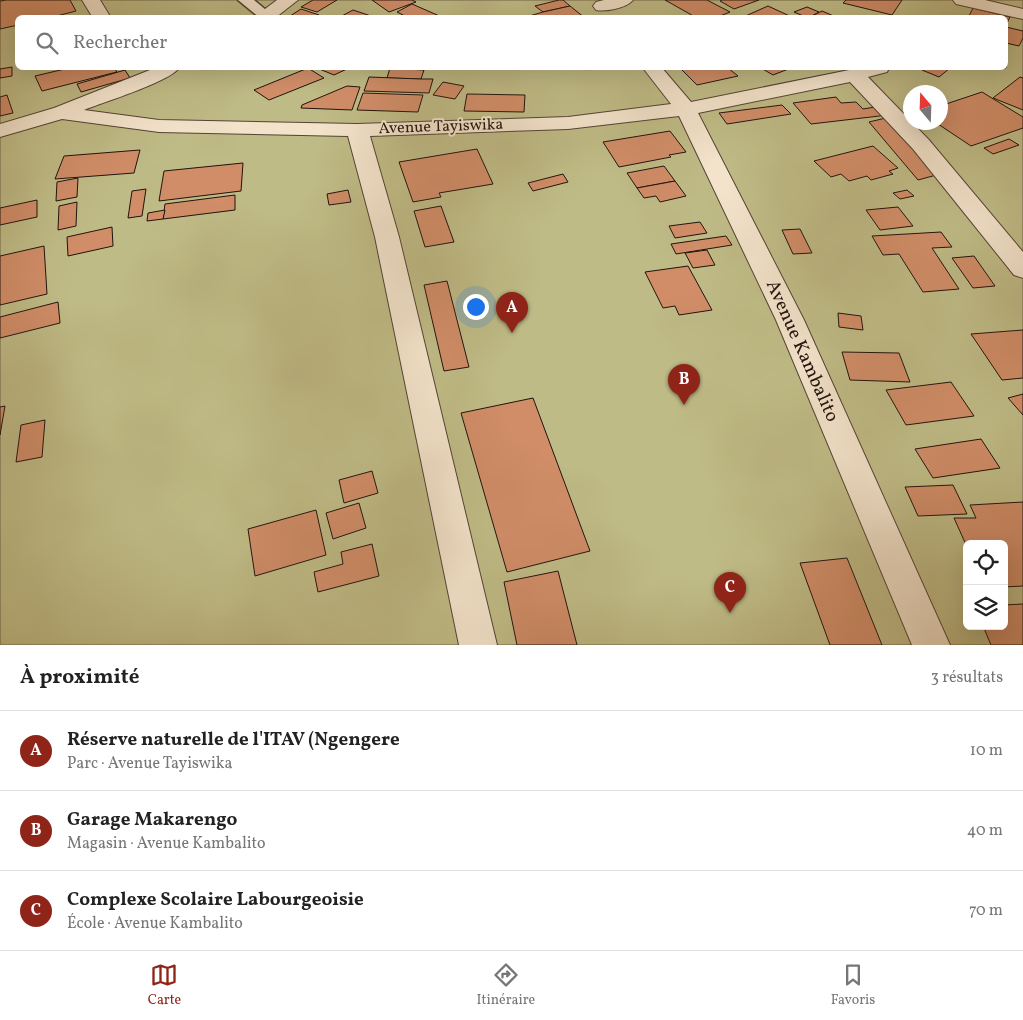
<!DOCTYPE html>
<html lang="fr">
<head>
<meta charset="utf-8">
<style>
  body { margin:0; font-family:Vollkorn,serif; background:#f2f2f2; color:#222 }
  .controls { position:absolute; right:15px; bottom:15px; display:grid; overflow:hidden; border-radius:8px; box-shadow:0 5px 20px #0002 }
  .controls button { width:45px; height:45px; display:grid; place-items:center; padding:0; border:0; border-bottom:1px solid #e0e0e0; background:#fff; color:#222; font:25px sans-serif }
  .compass { position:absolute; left:903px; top:85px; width:45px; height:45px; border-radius:50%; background:#fff; box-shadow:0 5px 20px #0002; rotate:341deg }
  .you { position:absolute; left:475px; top:306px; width:18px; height:18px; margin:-12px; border:4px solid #fff; border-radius:50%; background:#1a73e8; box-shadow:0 0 0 8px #1a73e833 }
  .badge { display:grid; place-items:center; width:32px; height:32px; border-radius:50%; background:#8f2418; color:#fff; font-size:16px; font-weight:700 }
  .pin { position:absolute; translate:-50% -41px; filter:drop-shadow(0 1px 2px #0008) }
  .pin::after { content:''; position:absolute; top:26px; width:18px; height:15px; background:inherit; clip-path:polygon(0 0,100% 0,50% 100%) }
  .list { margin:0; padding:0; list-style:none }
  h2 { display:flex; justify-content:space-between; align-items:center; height:65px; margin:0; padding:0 20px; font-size:21px }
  h2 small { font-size:16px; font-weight:400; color:#767676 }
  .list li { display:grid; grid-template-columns:32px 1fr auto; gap:15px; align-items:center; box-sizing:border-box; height:80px; padding:0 20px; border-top:1px solid #e0e0e0 }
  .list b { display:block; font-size:19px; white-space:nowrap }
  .list p { margin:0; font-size:16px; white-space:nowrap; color:#767676 }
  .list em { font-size:16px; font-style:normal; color:#767676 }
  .icon { flex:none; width:28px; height:28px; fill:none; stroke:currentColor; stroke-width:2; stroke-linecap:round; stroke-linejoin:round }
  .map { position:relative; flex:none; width:1023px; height:645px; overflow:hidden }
  .search { position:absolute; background:#fff; box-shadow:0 5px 20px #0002; left:15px; right:15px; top:15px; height:55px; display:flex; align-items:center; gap:12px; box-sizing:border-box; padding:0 18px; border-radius:8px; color:#767676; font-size:19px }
  .sheet { height:305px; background:#fff }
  nav { display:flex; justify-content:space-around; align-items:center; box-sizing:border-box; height:70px; border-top:1px solid #e0e0e0; background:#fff; font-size:14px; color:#767676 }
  nav a { display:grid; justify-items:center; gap:2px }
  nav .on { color:#8f2418 }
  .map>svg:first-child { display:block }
  .green { fill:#bfbb86; stroke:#70674a; fill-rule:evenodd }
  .building { fill:#d08d68; stroke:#21130d }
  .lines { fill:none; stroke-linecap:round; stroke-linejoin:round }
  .lane-casing { stroke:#544336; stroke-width:3 }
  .street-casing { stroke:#544336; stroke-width:2 }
  .lane { fill:#f3e3cb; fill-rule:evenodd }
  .street { fill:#f3e3cb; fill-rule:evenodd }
  .labels { text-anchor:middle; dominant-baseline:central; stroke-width:4; stroke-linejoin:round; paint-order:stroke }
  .far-street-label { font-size:16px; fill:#21130d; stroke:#f3e3cb }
  .street-label { font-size:19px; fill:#21130d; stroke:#f3e3cb }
</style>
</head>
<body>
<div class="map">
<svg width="1023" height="645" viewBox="0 0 1023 645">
  <rect width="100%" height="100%" fill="#edd4af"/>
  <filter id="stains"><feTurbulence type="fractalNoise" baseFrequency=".004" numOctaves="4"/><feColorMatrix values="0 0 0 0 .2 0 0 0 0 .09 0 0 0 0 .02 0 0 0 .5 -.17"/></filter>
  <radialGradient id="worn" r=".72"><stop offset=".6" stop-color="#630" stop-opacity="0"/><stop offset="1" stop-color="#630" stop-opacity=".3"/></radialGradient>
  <path class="green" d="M0,0h1023v645h-1023zM18,18h988v50h-988zM910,92h30v30h-30zM967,544h37v82h-37z"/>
  <g class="building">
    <polygon points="6,0 70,0 76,11 49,18 18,18 18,25 0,29 0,1"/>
    <polygon points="313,0 337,0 317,12 301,7"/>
    <polygon points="372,0 412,0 416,2 389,12"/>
    <polygon points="559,0 563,0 570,6 543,12 535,6"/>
    <polygon points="665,0 707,0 730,12 715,18 697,18"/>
    <polygon points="722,0 759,0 734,9 720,1"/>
    <polygon points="846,0 902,0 892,15 843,3"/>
    <polygon points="412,4 444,18 409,18 397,12"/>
    <polygon points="570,6 585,18 526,17 543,12"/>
    <polygon points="768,6 794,18 741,18"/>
    <polygon points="807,7 819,12 808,18 794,12"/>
    <polygon points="973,8 1010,17 1007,23 1006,22 1006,18 968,18"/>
    <polygon points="301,9 319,15 314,18 287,18"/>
    <polygon points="353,10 371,16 338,18"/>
    <polygon points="822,11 836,17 808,18"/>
    <polygon points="1006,27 1023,31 1023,38 1019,46 1006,43"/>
    <polygon points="12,67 12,76 0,78 0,69"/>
    <polygon points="69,68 114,68 117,72 42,91 35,76"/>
    <polygon points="308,68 324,78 269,100 254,90"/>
    <polygon points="317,68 349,68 334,75"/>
    <polygon points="390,68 424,70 421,79 387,78"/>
    <polygon points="690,68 728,68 738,76 697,85 681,69"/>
    <polygon points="761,68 791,68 773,75"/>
    <polygon points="925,68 950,68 939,77 922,70"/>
    <polygon points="125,70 130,78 81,92 77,84"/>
    <polygon points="369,77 421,79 433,79 429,93 364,91"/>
    <polygon points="1020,77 1023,78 1023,110 993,98"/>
    <polygon points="443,82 464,86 455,99 433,95"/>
    <polygon points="347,86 360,87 352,110 301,108 302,105"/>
    <polygon points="982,92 1023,117 1023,128 971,146 935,122 940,122 940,106"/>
    <polygon points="363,93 423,95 418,112 357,110"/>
    <polygon points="467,94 525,95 524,112 464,111"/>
    <polygon points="7,95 13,113 0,116 0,97"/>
    <polygon points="836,97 841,103 856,102 863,109 881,106 888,115 811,124 793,103"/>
    <polygon points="782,105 791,114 727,124 719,113"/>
    <polygon points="890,117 940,174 918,180 869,122"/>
    <polygon points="670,131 686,152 669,155 671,157 619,167 603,142"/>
    <polygon points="1009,139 1019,145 993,154 984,148"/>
    <polygon points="873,146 898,168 889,171 893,174 871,180 867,176 849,181 841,174 831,177 814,161"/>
    <polygon points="477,149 493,184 439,193 441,197 413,202 399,162"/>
    <polygon points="140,150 134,173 55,179 64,156"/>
    <polygon points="243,163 241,191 159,201 164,171"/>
    <polygon points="664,166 675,181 637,188 627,173"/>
    <polygon points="563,174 568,182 533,191 528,183"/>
    <polygon points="78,178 77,197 56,201 57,182"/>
    <polygon points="675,181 686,196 660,202 656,196 644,198 637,188"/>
    <polygon points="146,189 142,216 128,218 132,191"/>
    <polygon points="348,190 351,202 329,205 327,194"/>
    <polygon points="907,190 914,196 900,199 893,193"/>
    <polygon points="235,195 235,210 163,219 165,204"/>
    <polygon points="37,200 37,217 0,225 0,208"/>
    <polygon points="77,202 76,226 58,230 59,206"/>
    <polygon points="441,206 454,242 425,247 414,211"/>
    <polygon points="898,207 913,226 880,230 866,210"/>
    <polygon points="165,210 163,219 147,221 148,213"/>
    <polygon points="700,222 707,233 675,238 669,226"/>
    <polygon points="112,227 113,246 68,256 67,237"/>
    <polygon points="800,229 812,253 793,254 782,230"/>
    <polygon points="941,232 952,247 932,248 959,289 923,292 899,254 883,255 872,236"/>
    <polygon points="726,236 732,245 676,254 671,244"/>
    <polygon points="44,246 47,294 0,305 0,256"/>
    <polygon points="707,250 715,265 693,268 685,253"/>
    <polygon points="974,256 995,286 973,288 952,258"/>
    <polygon points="688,266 712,310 679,315 675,306 663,308 645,272"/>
    <polygon points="447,281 469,367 444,371 424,285"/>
    <polygon points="58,302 60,323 0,338 0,317"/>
    <polygon points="838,313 861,316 863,330 839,327"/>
    <polygon points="1023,330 1023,378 1002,380 971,334"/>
    <polygon points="842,352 899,353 910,382 850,380"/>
    <polygon points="951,382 974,416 906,425 886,390"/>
    <polygon points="1023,394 1023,415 1008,398"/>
    <polygon points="533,398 590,551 507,572 461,413"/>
    <polygon points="5,406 0,435 0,407"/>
    <polygon points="45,420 42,457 16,462 21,425"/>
    <polygon points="981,439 1000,468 933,478 915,449"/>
    <polygon points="372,471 378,493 344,503 339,480"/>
    <polygon points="953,485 967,514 918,516 905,487"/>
    <polygon points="1023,502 1023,586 1004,587 1004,544 967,544 967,547 954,518 976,518 970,505"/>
    <polygon points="359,503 366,528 333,539 326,513"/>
    <polygon points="316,510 326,555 255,576 248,529"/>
    <polygon points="372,544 379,576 318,592 314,572 343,564 341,552"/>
    <polygon points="847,558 882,645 830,645 800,563"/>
    <polygon points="558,571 577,645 517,645 504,582"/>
    <polygon points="1023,604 1023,645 991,645 983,626 1004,626 1004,605"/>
  </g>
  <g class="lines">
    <defs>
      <polygon id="lane" points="238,0 254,0 272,15 270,18 260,18"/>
      <g id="street">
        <polygon points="82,0 100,0 111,18 93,18"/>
        <polygon points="277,0 298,0 275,18 253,18"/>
        <path d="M604,0h29c-6,8 -28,12 -37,10l-3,-4 3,-4z"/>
        <polygon points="953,0 985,0 1023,9 1023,19 956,4"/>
        <path d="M155,68h24c-10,14 -75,34 -95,42l75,10 198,4 211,-7 103,-13 -28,-36h19l29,34 168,-34h30l-2,4 -19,5 61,63 94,112v26l-9,-3 -101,-126 -63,-67 -152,31 106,207 146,325h-38l-136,-325 -97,-204 -111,13 -198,7 29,101 98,408h-38l-84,-408 -27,-101 -189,-4 -97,-13 -62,18v-13l54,-16z"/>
      </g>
    </defs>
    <use href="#lane" class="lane-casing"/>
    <use href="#street" class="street-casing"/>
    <use href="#lane" class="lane"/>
    <use href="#street" class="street"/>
  </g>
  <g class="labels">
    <g class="far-street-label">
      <text transform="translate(441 127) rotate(-2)">Avenue Tayiswika</text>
    </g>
    <g class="street-label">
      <text transform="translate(802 351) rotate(66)">Avenue Kambalito</text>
    </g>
  </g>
  <rect width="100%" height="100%" filter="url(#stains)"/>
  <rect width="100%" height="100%" fill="url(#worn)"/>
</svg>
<div class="controls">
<button><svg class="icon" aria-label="locate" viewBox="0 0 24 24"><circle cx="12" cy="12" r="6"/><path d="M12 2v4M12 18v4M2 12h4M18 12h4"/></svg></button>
<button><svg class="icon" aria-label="layers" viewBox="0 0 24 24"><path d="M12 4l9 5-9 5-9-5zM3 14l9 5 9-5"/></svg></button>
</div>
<svg class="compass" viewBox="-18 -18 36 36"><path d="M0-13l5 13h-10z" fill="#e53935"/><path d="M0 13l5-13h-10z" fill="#767676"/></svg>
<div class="you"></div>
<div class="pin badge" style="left:512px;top:333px">A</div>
<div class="pin badge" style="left:684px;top:405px">B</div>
<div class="pin badge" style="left:730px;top:613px">C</div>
<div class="search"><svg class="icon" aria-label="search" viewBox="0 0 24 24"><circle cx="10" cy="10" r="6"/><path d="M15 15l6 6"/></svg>Rechercher</div>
</div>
<section class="sheet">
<h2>À proximité<small>3 résultats</small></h2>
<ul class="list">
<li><span class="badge">A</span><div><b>Réserve naturelle de l'ITAV (Ngengere</b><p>Parc · Avenue Tayiswika</p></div><em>10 m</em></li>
<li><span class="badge">B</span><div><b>Garage Makarengo</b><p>Magasin · Avenue Kambalito</p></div><em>40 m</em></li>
<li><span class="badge">C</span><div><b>Complexe Scolaire Labourgeoisie</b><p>École · Avenue Kambalito</p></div><em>70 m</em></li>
</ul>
</section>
<nav>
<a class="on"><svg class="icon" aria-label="map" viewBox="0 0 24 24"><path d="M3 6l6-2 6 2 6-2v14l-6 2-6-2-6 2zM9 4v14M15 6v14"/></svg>Carte</a>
<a><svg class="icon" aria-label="directions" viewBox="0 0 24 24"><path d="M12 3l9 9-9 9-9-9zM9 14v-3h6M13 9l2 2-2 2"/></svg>Itinéraire</a>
<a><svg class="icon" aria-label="saved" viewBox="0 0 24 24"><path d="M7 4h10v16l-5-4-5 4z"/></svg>Favoris</a>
</nav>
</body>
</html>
